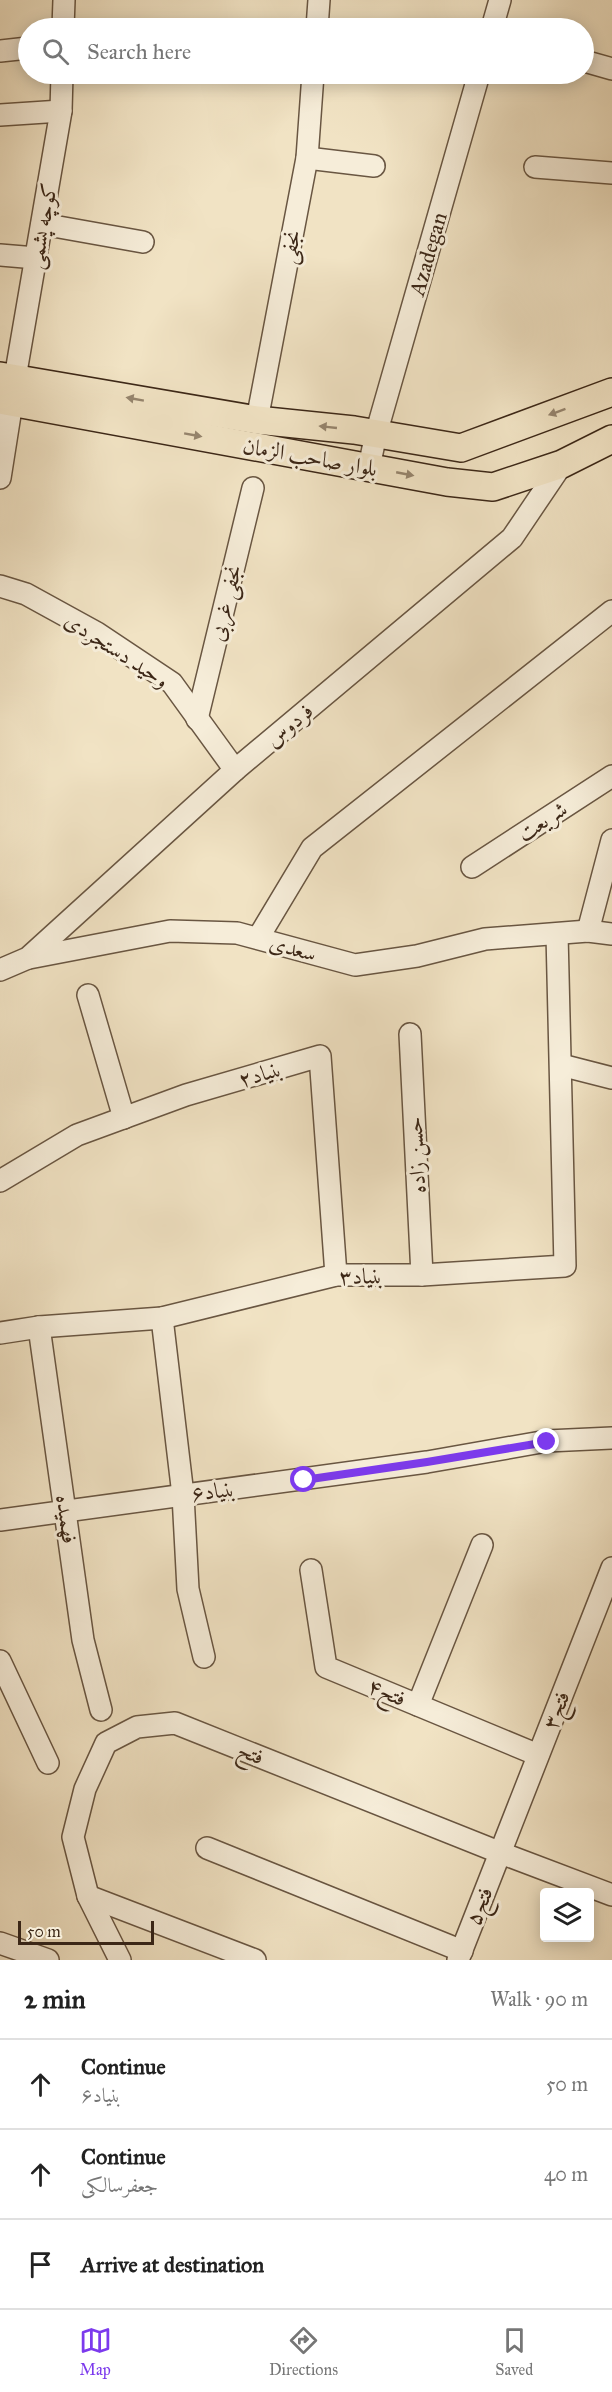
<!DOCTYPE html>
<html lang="en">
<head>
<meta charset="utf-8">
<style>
  body { margin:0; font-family:"IM FELL Great Primer",Amiri,serif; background:#f6f6f6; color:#222 }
  .controls { position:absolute; right:18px; bottom:18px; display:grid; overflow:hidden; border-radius:6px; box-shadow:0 3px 15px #0003 }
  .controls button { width:54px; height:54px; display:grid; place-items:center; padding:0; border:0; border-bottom:2px solid #e0e0e0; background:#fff; color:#222; font:30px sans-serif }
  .scale { position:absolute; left:18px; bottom:15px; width:136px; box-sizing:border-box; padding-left:6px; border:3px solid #3c2717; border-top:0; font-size:16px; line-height:21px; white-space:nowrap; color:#3c2717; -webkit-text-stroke:4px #f6edd9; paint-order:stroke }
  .stop { position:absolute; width:18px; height:18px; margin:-14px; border:4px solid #7c3aed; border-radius:50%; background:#fff }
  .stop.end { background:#7c3aed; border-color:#fff; box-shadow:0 2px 6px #0008 }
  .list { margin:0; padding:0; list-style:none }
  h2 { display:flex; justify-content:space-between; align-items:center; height:78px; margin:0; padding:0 24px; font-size:26px }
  h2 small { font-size:20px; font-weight:400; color:#767676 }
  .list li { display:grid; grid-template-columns:39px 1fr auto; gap:18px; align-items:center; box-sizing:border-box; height:90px; padding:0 24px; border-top:2px solid #e0e0e0 }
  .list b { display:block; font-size:22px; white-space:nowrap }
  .list p { margin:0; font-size:20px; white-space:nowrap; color:#767676 }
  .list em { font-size:20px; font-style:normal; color:#767676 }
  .icon { flex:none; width:33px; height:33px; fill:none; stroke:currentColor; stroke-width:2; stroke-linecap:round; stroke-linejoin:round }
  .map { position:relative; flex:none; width:612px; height:1960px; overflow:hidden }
  .search { position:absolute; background:#fff; box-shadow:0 3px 15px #0003; left:18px; right:18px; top:18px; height:66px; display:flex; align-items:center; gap:15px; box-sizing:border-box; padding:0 21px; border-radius:33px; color:#767676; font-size:22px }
  .sheet { height:348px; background:#fff }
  nav { display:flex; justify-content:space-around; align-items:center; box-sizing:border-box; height:84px; border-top:2px solid #e0e0e0; background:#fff; font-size:16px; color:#767676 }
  nav a { display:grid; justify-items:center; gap:3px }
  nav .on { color:#7c3aed }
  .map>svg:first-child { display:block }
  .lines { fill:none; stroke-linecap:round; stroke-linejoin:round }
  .minor-casing { stroke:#695642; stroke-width:24 }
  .major-casing { stroke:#3c2717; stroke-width:30 }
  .minor { stroke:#f6edd9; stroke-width:21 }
  .major { stroke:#f1e3c4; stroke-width:27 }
  .oneway { fill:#96856e }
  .route { stroke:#7c3aed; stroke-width:8 }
  .labels { text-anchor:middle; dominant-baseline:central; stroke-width:6; stroke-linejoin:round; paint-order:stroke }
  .street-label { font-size:22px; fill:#3c2717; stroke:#f6edd9 }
</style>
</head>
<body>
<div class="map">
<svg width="612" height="1960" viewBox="0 0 612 1960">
  <rect width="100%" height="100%" fill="#f1e3c4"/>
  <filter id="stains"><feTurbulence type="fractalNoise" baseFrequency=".00333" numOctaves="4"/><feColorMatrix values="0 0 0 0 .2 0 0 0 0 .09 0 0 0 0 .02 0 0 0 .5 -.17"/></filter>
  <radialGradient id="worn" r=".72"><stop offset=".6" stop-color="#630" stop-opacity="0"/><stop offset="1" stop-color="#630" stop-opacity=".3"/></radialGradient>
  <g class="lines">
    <defs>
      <g id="minor">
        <polyline points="63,28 64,0"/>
        <polyline points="317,28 319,0"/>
        <polyline points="492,28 500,0"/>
        <polyline points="0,51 28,48"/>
        <polyline points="584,61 612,69"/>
        <polyline points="0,115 61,111"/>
        <polyline points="307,158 374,166"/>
        <polyline points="535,167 612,173"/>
        <polyline points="42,224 143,242"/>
        <polyline points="0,255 36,258"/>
        <polyline points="15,378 61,111 62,74"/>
        <polyline points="257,420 307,158 313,74"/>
        <polyline points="369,467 376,434 479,74"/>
        <polyline points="0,478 12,402"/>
        <polyline points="0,586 26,594 97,633 172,683 235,770"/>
        <polyline points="197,719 253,488"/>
        <polyline points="472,867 612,776"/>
        <polyline points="588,931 612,840"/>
        <polyline points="258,938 312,848 612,611"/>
        <polyline points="29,958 170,931 237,933 355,965 417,956 485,939 588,931 612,934"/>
        <polyline points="0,970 28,958 235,770 512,538 562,464"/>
        <polyline points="88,995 124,1118"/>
        <polyline points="410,1034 422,1275"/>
        <polyline points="561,1065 612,1078"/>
        <polyline points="0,1181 77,1135 186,1095 320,1056 336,1275"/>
        <polyline points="162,1318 183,1495 188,1589 204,1657"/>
        <polyline points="39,1327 83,1640 101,1710"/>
        <polyline points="0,1333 39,1327 162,1318 336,1275 422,1275 565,1266 557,934"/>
        <polyline points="0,1520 427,1462 547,1441 612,1438"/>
        <polyline points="311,1570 326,1667 538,1755"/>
        <polyline points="0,1661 48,1763"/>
        <polyline points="418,1705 482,1545"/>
        <polyline points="207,1848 462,1951"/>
        <polyline points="88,1896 255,1960"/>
        <polyline points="0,1943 48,1960"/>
        <polyline points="120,1960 88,1896 73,1837 85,1789 106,1743 137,1727 175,1723 501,1853 612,1895"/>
        <polyline points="458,1960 612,1568"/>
      </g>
      <g id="major">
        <polyline points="0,376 257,420 354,430 461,448 612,392"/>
        <polyline points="0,400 447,482 493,487 562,464 612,439"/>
      </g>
    </defs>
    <use href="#minor" class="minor-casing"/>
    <use href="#major" class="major-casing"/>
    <use href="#minor" class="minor"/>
    <use href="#major" class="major"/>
  </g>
  <defs><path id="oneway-solid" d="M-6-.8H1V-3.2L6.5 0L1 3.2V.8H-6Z" transform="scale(1.5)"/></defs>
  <g class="oneway">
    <use href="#oneway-solid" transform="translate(135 399) rotate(-170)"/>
    <use href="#oneway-solid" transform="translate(557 412) rotate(160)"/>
    <use href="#oneway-solid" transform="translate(328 427) rotate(-174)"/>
    <use href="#oneway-solid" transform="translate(193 435) rotate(10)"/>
    <use href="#oneway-solid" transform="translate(405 474) rotate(11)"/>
  </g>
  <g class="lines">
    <polyline class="route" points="304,1480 427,1462 547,1442"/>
  </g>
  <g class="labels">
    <g class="street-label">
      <text transform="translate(42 226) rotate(-80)">کوچه پشمی</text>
      <text transform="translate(290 247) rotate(-79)">نجفی</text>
      <text transform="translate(428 254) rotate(-74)">Azadegan</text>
      <text transform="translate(310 457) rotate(10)">بلوار صاحب الزمان</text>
      <text transform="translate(225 603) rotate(-76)">نجفی غربی</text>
      <text transform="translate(117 650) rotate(33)">وحید دستجردی</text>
      <text transform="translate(289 725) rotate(-40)">فردوس</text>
      <text transform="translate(542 821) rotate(-33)">شریعت</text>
      <text transform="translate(293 948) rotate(15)">سعدی</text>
      <text transform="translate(260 1074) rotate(-16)">بنیاد۲</text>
      <text transform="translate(416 1155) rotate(-93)">حسن زاده</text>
      <text transform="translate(361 1276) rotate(-1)">بنیاد۳</text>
      <text transform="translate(213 1491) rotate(-7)">بنیاد۶</text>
      <text transform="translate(67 1519) rotate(82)">فهمیده</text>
      <text transform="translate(387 1692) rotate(23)">فتح۴</text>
      <text transform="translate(556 1710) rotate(-69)">فتح۳</text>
      <text transform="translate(251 1753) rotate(22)">فتح</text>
      <text transform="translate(479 1906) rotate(-68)">فتح۵</text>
    </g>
  </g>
  <rect width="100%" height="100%" filter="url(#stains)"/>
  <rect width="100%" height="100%" fill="url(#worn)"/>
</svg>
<div class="controls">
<button><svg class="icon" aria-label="layers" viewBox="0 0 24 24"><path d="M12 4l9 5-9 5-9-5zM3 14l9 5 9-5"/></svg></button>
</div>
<div class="scale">50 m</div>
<div class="stop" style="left:304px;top:1480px"></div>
<div class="stop end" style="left:547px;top:1442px"></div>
<div class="search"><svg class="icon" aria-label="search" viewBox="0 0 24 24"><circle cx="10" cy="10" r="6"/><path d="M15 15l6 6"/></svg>Search here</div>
</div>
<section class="sheet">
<h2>2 min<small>Walk · 90 m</small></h2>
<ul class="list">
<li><svg class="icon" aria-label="ahead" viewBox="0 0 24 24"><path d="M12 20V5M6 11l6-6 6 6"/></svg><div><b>Continue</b><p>بنیاد۶</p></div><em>50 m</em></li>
<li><svg class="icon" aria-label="ahead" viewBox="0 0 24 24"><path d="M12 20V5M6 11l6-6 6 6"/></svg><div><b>Continue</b><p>جعفرسالکی</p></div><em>40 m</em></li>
<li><svg class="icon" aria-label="arrive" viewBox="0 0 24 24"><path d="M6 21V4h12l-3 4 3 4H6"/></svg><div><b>Arrive at destination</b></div></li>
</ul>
</section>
<nav>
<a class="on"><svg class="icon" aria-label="map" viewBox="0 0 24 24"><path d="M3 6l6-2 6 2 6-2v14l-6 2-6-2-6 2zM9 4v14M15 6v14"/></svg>Map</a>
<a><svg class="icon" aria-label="directions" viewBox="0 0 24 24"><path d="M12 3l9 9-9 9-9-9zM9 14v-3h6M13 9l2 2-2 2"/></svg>Directions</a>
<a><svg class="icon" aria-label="saved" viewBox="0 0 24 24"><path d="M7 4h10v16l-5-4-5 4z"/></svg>Saved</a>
</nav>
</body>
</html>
